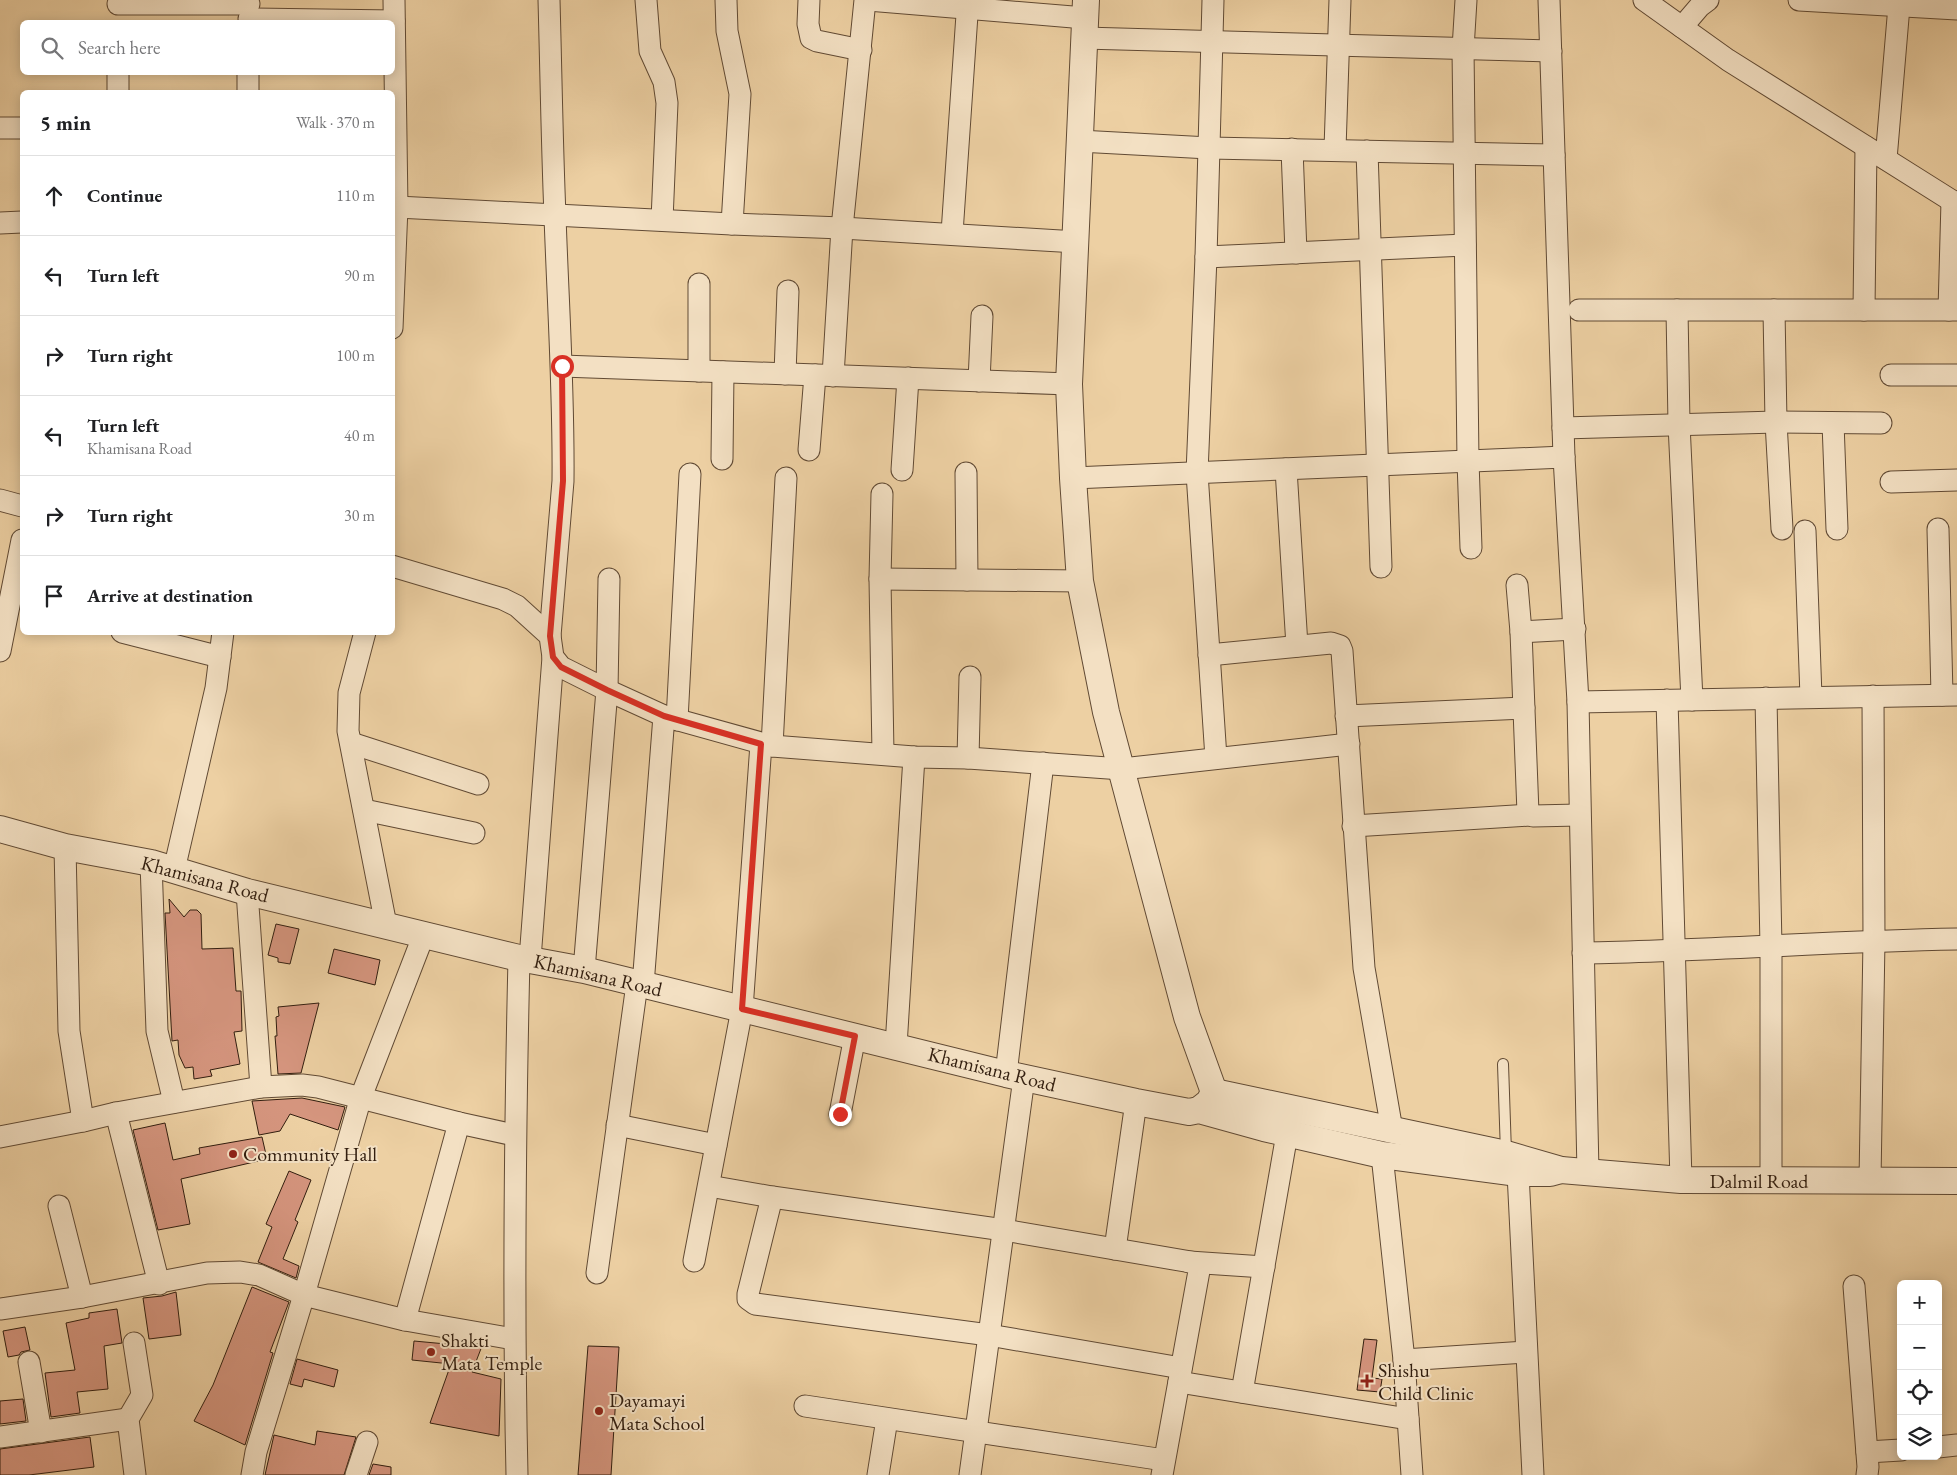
<!DOCTYPE html>
<html lang="en">
<head>
<meta charset="utf-8">
<style>
  body { margin:0; font-family:"EB Garamond",serif; background:#f2f2f2; color:#202124 }
  .controls { position:absolute; right:15px; bottom:15px; display:grid; overflow:hidden; border-radius:8px; box-shadow:0 2px 12px #0003 }
  .controls button { width:45px; height:45px; display:grid; place-items:center; padding:0; border:0; border-bottom:1px solid #e0e0e0; background:#fff; color:#202124; font:25px sans-serif }
  .stop { position:absolute; width:15px; height:15px; margin:-11px; border:4px solid #d93025; border-radius:50%; background:#fff }
  .stop.end { background:#d93025; border-color:#fff; box-shadow:0 1px 5px #0008 }
  .list { margin:0; padding:0; list-style:none }
  h2 { display:flex; justify-content:space-between; align-items:center; height:65px; margin:0; padding:0 20px; font-size:21px }
  h2 small { font-size:16px; font-weight:400; color:#757577 }
  .list li { display:grid; grid-template-columns:32px 1fr auto; gap:15px; align-items:center; box-sizing:border-box; height:80px; padding:0 20px; border-top:1px solid #e0e0e0 }
  .list b { display:block; font-size:19px; white-space:nowrap }
  .list p { margin:0; font-size:16px; white-space:nowrap; color:#757577 }
  .list em { font-size:16px; font-style:normal; color:#757577 }
  .icon { flex:none; width:28px; height:28px; fill:none; stroke:currentColor; stroke-width:2; stroke-linecap:round; stroke-linejoin:round }
  .map { position:relative; flex:none; width:1957px; height:1475px; overflow:hidden }
  .search { position:absolute; background:#fff; box-shadow:0 2px 12px #0003; left:20px; top:20px; width:375px; height:55px; display:flex; align-items:center; gap:12px; box-sizing:border-box; padding:0 18px; border-radius:8px; color:#757577; font-size:19px }
  .panel { position:absolute; background:#fff; box-shadow:0 2px 12px #0003; left:20px; top:90px; width:375px; height:545px; border-radius:8px }
  .map>svg:first-child { display:block }
  .building { fill:#d5957e; stroke:#321e0f }
  .lines { fill:none; stroke-linecap:round; stroke-linejoin:round }
  .service-casing { stroke:#614a34; stroke-width:12 }
  .minor-casing { stroke:#614a34; stroke-width:23 }
  .tertiary-casing { stroke:#614a34; stroke-width:28 }
  .service { stroke:#f3e0c3; stroke-width:10 }
  .minor { stroke:#f3e0c3; stroke-width:21 }
  .tertiary { stroke:#f3e0c3; stroke-width:26 }
  .route { stroke:#d93025; stroke-width:6 }
  .poi-dot { fill:#8f2418; stroke:#f3e0c3; stroke-width:2 }
  .labels { text-anchor:middle; dominant-baseline:central; stroke-width:4; stroke-linejoin:round; paint-order:stroke }
  .street-label { font-size:20px; fill:#321e0f; stroke:#f3e0c3 }
  .poi-label { font-size:20px; fill:#321e0f; stroke:#f3e0c3; text-anchor:start }
</style>
</head>
<body>
<div class="map">
<svg width="1957" height="1475" viewBox="0 0 1957 1475">
  <rect width="100%" height="100%" fill="#edd0a3"/>
  <filter id="stains"><feTurbulence type="fractalNoise" baseFrequency=".004" numOctaves="4"/><feColorMatrix values="0 0 0 0 .2 0 0 0 0 .09 0 0 0 0 .02 0 0 0 .5 -.17"/></filter>
  <radialGradient id="worn" r=".72"><stop offset=".6" stop-color="#630" stop-opacity="0"/><stop offset="1" stop-color="#630" stop-opacity=".3"/></radialGradient>
  <g class="building">
    <polygon points="169,899 184,917 190,910 197,910 201,914 202,949 233,948 236,991 241,991 242,1031 234,1032 240,1064 210,1070 212,1076 194,1079 193,1067 185,1068 179,1055 178,1040 172,1041 165,913 170,913"/>
    <polygon points="276,924 299,929 290,964 278,962 278,958 268,955"/>
    <polygon points="334,949 380,960 375,985 328,973"/>
    <polygon points="319,1003 301,1073 278,1074 275,1036 277,1036 276,1017 279,1016 278,1007"/>
    <polygon points="302,1098 345,1107 338,1130 290,1114 280,1131 259,1135 252,1101"/>
    <polygon points="165,1123 173,1160 200,1154 199,1148 262,1137 267,1159 181,1179 190,1224 158,1230 133,1130"/>
    <polygon points="289,1171 311,1180 295,1220 298,1222 283,1259 299,1266 296,1278 258,1262 272,1227 266,1224"/>
    <polygon points="252,1287 289,1302 270,1352 273,1353 245,1445 194,1421 213,1385"/>
    <polygon points="176,1292 181,1335 149,1339 143,1298 162,1296"/>
    <polygon points="117,1309 122,1343 104,1346 108,1389 77,1392 80,1413 51,1417 45,1373 75,1370 66,1323 89,1318 89,1313"/>
    <polygon points="25,1327 30,1350 21,1352 19,1355 8,1357 3,1331"/>
    <polygon points="1364,1339 1377,1340 1372,1378 1382,1379 1380,1392 1357,1390"/>
    <polygon points="414,1341 457,1345 458,1342 482,1346 472,1372 501,1379 499,1436 430,1423 451,1364 412,1360"/>
    <polygon points="588,1346 619,1347 611,1475 578,1475"/>
    <polygon points="297,1359 338,1370 334,1387 304,1379 302,1387 290,1384"/>
    <polygon points="23,1399 26,1421 0,1424 0,1401"/>
    <polygon points="317,1431 356,1437 344,1475 265,1475 274,1435 315,1445"/>
    <polygon points="90,1437 94,1467 29,1475 0,1475 0,1449"/>
    <polygon points="373,1464 391,1467 391,1475 369,1475"/>
  </g>
  <g class="lines">
    <defs>
      <polyline id="service" points="1503,1064 1506,1153"/>
      <g id="minor">
        <path d="M549,0c2,72 3,144 6,216 3,88 9,176 8,265l-13,155"/>
        <polyline points="646,0 650,51 664,82 667,103 662,220"/>
        <polyline points="726,0 727,31 740,94 732,224"/>
        <polyline points="809,0 808,24 811,38 817,41 861,50"/>
        <polyline points="868,0 1085,18"/>
        <polyline points="1213,0 1206,257 1197,473 1216,758"/>
        <polyline points="1466,0 1463,49 1468,461 1471,548"/>
        <polyline points="1549,0 1564,457 1578,702 1588,1172"/>
        <polyline points="1644,0 1728,60 1957,204"/>
        <polyline points="1799,0 1957,9"/>
        <polyline points="118,4 249,4"/>
        <polyline points="249,19 394,21"/>
        <polyline points="1682,27 1700,6 1708,0"/>
        <polyline points="1084,38 1551,51"/>
        <polyline points="118,72 118,92"/>
        <polyline points="248,92 248,72"/>
        <polyline points="0,128 22,128"/>
        <polyline points="1079,141 1209,148 1554,155"/>
        <polyline points="1292,149 1296,253"/>
        <polyline points="1335,149 1340,0"/>
        <polyline points="1367,151 1381,567"/>
        <polyline points="1886,159 1899,6"/>
        <polyline points="397,207 732,224 842,228 1077,242"/>
        <polyline points="0,223 22,222"/>
        <polyline points="952,233 968,0"/>
        <polyline points="1206,257 1465,245"/>
        <polyline points="1579,310 1957,310"/>
        <polyline points="1677,310 1679,424 1692,700"/>
        <polyline points="1774,310 1776,422 1782,529"/>
        <polyline points="1864,310 1866,147"/>
        <polyline points="1949,310 1952,201"/>
        <polyline points="392,328 397,207 394,0"/>
        <polyline points="562,366 1069,384"/>
        <polyline points="699,371 699,284"/>
        <polyline points="785,374 788,291"/>
        <polyline points="1891,375 1957,375"/>
        <polyline points="833,376 842,228 865,0"/>
        <polyline points="979,381 982,316"/>
        <polyline points="1833,423 1837,529"/>
        <polyline points="1563,428 1776,422 1881,423"/>
        <polyline points="809,450 815,375"/>
        <polyline points="722,459 723,372"/>
        <polyline points="1286,469 1297,646"/>
        <polyline points="902,470 908,378"/>
        <polyline points="966,473 967,580"/>
        <polyline points="1073,478 1564,457"/>
        <polyline points="1891,482 1957,480"/>
        <polyline points="882,494 880,579 883,754"/>
        <polyline points="0,500 22,506"/>
        <polyline points="1938,529 1942,695"/>
        <polyline points="1805,531 1811,697"/>
        <polyline points="392,566 503,599 517,606 550,636 553,657 561,667 607,690 664,716 772,746 914,757 968,758 1122,769 1349,744"/>
        <polyline points="880,579 1080,581"/>
        <polyline points="1517,585 1521,632 1528,813 1533,816 1579,815"/>
        <polyline points="122,632 220,657"/>
        <polyline points="365,632 349,693 348,731 386,925"/>
        <polyline points="1521,632 1575,629"/>
        <polyline points="0,651 22,540"/>
        <polyline points="1209,655 1331,643 1340,646 1342,651 1364,968 1392,1130"/>
        <polyline points="1766,698 1771,947 1771,1181"/>
        <polyline points="1667,700 1681,1180"/>
        <polyline points="1578,702 1957,695"/>
        <polyline points="1346,716 1524,708"/>
        <polyline points="677,720 690,474"/>
        <polyline points="351,743 478,784"/>
        <polyline points="772,746 786,478"/>
        <polyline points="968,758 970,677"/>
        <polyline points="364,810 474,833"/>
        <polyline points="1353,826 1530,815"/>
        <polyline points="65,847 69,1031 83,1121"/>
        <polyline points="151,863 157,1031 174,1102"/>
        <polyline points="174,870 216,688 223,632"/>
        <polyline points="247,892 261,1087"/>
        <path d="M1583,953c125,-2 249,-12 374,-14"/>
        <polyline points="530,959 553,657"/>
        <polyline points="584,970 607,690 609,579"/>
        <polyline points="643,985 664,716"/>
        <polyline points="896,1046 914,757"/>
        <polyline points="1006,1074 1043,763"/>
        <polyline points="116,1113 159,1284"/>
        <polyline points="840,1114 855,1036"/>
        <polyline points="617,1125 716,1145"/>
        <polyline points="0,1137 83,1121 116,1113 261,1087 302,1085 318,1087 459,1123 514,1135"/>
        <polyline points="1382,1155 1404,1360 1412,1475"/>
        <polyline points="1518,1173 1533,1475"/>
        <polyline points="1870,1181 1874,940 1873,696"/>
        <polyline points="709,1186 772,1197 1004,1230 1197,1263 1199,1266 1199,1271 1162,1475"/>
        <polyline points="772,1197 748,1294 748,1299 755,1304 989,1335 1181,1368"/>
        <polyline points="59,1206 82,1297"/>
        <polyline points="1115,1249 1136,1102"/>
        <polyline points="694,1261 742,1009 761,744"/>
        <polyline points="1189,1262 1264,1267"/>
        <polyline points="597,1273 637,984"/>
        <polyline points="1854,1286 1868,1467 1867,1475"/>
        <polyline points="0,1309 82,1297 207,1273 240,1272 259,1275 304,1295 405,1320 514,1339"/>
        <polyline points="405,1320 459,1123"/>
        <polyline points="134,1343 142,1395 128,1419 135,1475"/>
        <polyline points="1404,1360 1526,1352"/>
        <polyline points="29,1362 41,1432"/>
        <polyline points="1179,1382 1408,1419"/>
        <polyline points="1242,1392 1287,1134"/>
        <polyline points="805,1406 1164,1460"/>
        <polyline points="0,1437 128,1419"/>
        <polyline points="1938,1447 1957,1445"/>
        <polyline points="1867,1452 1901,1450"/>
        <polyline points="252,1475 256,1452 304,1295 361,1097 424,934"/>
        <polyline points="356,1475 367,1442"/>
        <path d="M517,1475c-4,-173 -2,-345 2,-517"/>
        <polyline points="878,1475 887,1419"/>
        <polyline points="970,1475 1024,1078"/>
      </g>
      <g id="tertiary">
        <polyline points="1086,0 1069,384 1073,478 1080,581 1106,712 1187,1017 1214,1092 1209,1102 1199,1110"/>
        <polyline points="0,829 65,847 151,863 247,892 519,958 584,970 1006,1074 1136,1102 1189,1112 1199,1110 1264,1128 1382,1155 1518,1173 1550,1173 1561,1170"/>
        <polyline points="1214,1092 1506,1154 1561,1170 1681,1180 1957,1181"/>
      </g>
    </defs>
    <use href="#service" class="service-casing"/>
    <use href="#minor" class="minor-casing"/>
    <use href="#tertiary" class="tertiary-casing"/>
    <use href="#service" class="service"/>
    <use href="#minor" class="minor"/>
    <use href="#tertiary" class="tertiary"/>
  </g>
  <g class="lines">
    <polyline class="route" points="562,366 563,481 550,636 553,657 561,667 607,690 664,716 761,744 742,1009 855,1036 840,1114"/>
  </g>
  <g class="poi-dot">
    <circle cx="233" cy="1154" r="5"/>
    <circle cx="431" cy="1352" r="5"/>
    <path d="M1364.5 1373.5h5v5h5v5h-5v5h-5v-5h-5v-5h5z"/>
    <circle cx="599" cy="1411" r="5"/>
  </g>
  <g class="labels">
    <g class="street-label">
      <text transform="translate(205 879) rotate(15)">Khamisana Road</text>
      <text transform="translate(598 975) rotate(13)">Khamisana Road</text>
      <text transform="translate(992 1069) rotate(14)">Khamisana Road</text>
      <text x="1759" y="1181">Dalmil Road</text>
    </g>
    <g class="poi-label">
      <text x="243" y="1154">Community Hall</text>
      <text x="441" y="1340">Shakti<tspan x="441" dy="23">Mata Temple</tspan></text>
      <text x="1378" y="1370">Shishu<tspan x="1378" dy="23">Child Clinic</tspan></text>
      <text x="609" y="1400">Dayamayi<tspan x="609" dy="23">Mata School</tspan></text>
    </g>
  </g>
  <rect width="100%" height="100%" filter="url(#stains)"/>
  <rect width="100%" height="100%" fill="url(#worn)"/>
</svg>
<div class="controls">
<button>+</button>
<button>−</button>
<button><svg class="icon" aria-label="locate" viewBox="0 0 24 24"><circle cx="12" cy="12" r="6"/><path d="M12 2v4M12 18v4M2 12h4M18 12h4"/></svg></button>
<button><svg class="icon" aria-label="layers" viewBox="0 0 24 24"><path d="M12 4l9 5-9 5-9-5zM3 14l9 5 9-5"/></svg></button>
</div>
<div class="stop" style="left:562px;top:366px"></div>
<div class="stop end" style="left:840px;top:1114px"></div>
<div class="search"><svg class="icon" aria-label="search" viewBox="0 0 24 24"><circle cx="10" cy="10" r="6"/><path d="M15 15l6 6"/></svg>Search here</div>
<section class="panel">
<h2>5 min<small>Walk · 370 m</small></h2>
<ul class="list">
<li><svg class="icon" aria-label="ahead" viewBox="0 0 24 24"><path d="M12 20V5M6 11l6-6 6 6"/></svg><div><b>Continue</b></div><em>110 m</em></li>
<li><svg class="icon" aria-label="left" viewBox="0 0 24 24"><path d="M17 20v-9H6M10 6l-5 5 5 5"/></svg><div><b>Turn left</b></div><em>90 m</em></li>
<li><svg class="icon" aria-label="right" viewBox="0 0 24 24"><path d="M7 20v-9h11M14 6l5 5-5 5"/></svg><div><b>Turn right</b></div><em>100 m</em></li>
<li><svg class="icon" aria-label="left" viewBox="0 0 24 24"><path d="M17 20v-9H6M10 6l-5 5 5 5"/></svg><div><b>Turn left</b><p>Khamisana Road</p></div><em>40 m</em></li>
<li><svg class="icon" aria-label="right" viewBox="0 0 24 24"><path d="M7 20v-9h11M14 6l5 5-5 5"/></svg><div><b>Turn right</b></div><em>30 m</em></li>
<li><svg class="icon" aria-label="arrive" viewBox="0 0 24 24"><path d="M6 21V4h12l-3 4 3 4H6"/></svg><div><b>Arrive at destination</b></div></li>
</ul>
</section>
</div>
</body>
</html>
